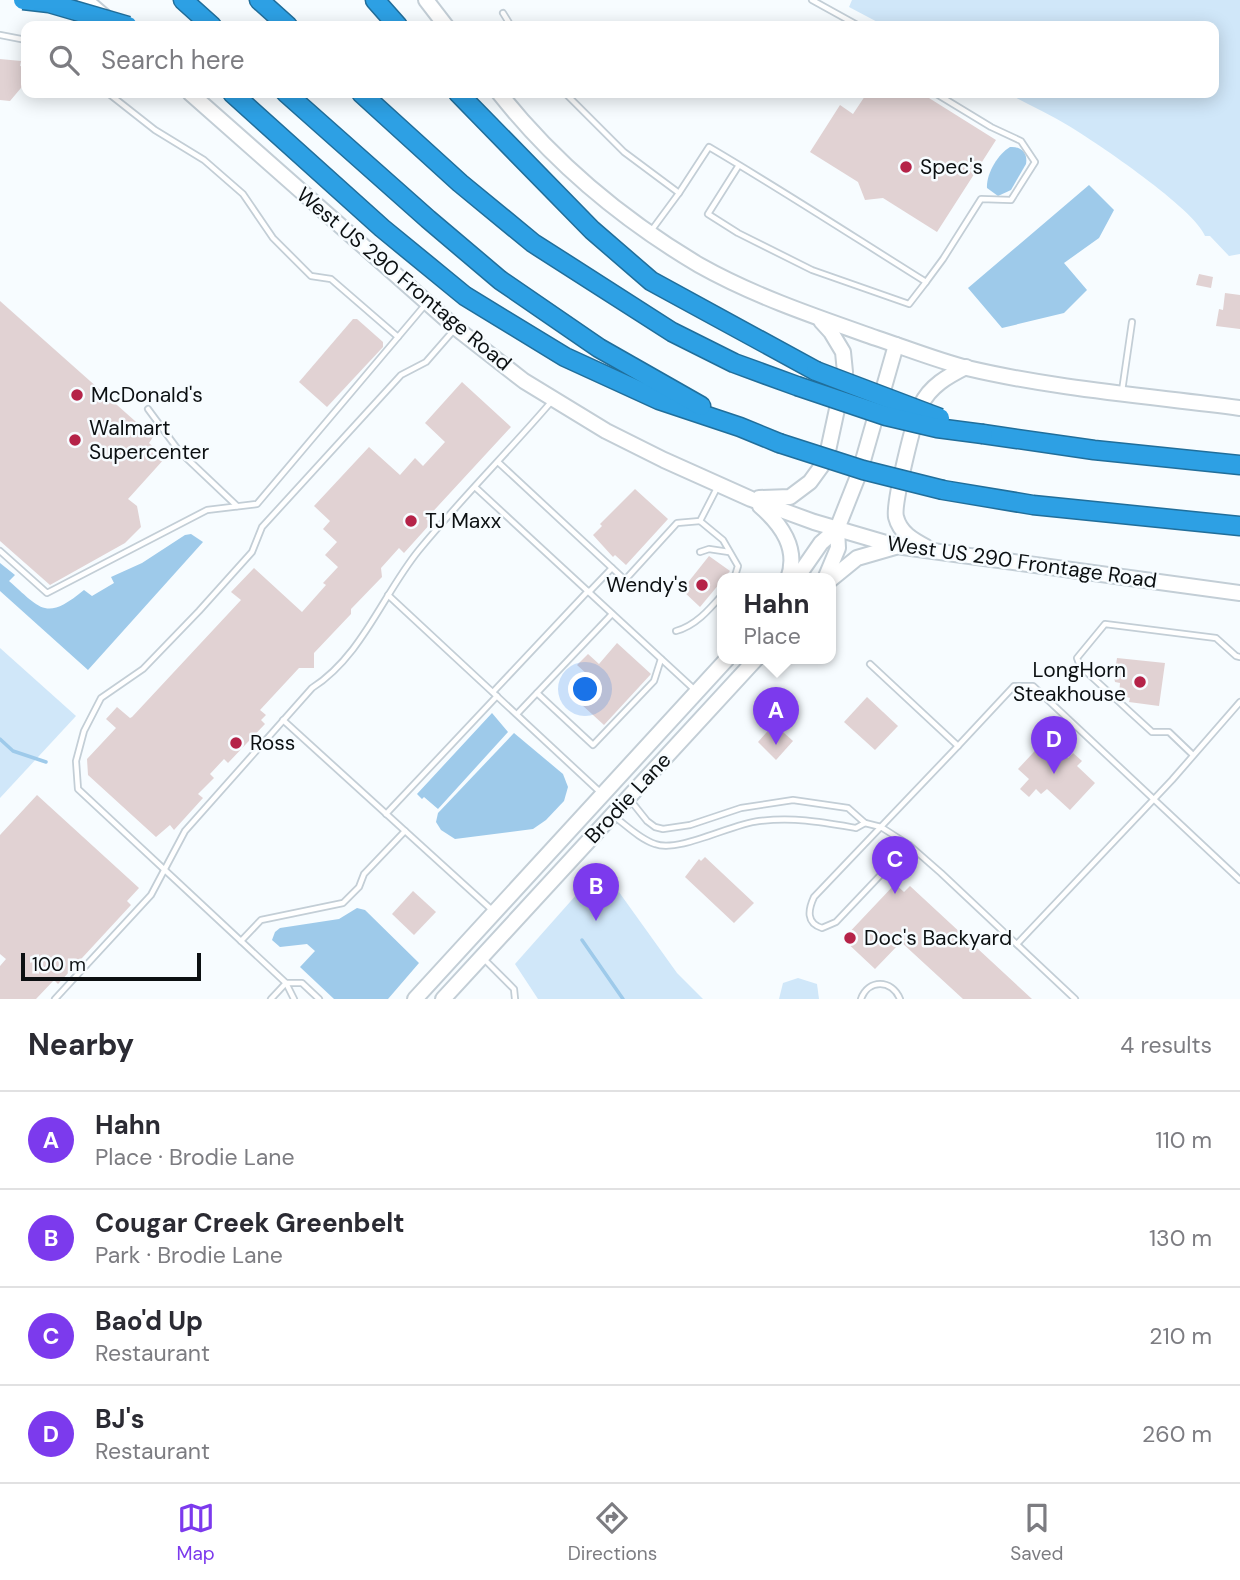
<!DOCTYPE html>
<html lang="en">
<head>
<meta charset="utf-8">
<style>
  body { margin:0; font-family:"DM Sans",sans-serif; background:#f7f7f7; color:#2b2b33 }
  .scale { position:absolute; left:21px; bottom:18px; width:180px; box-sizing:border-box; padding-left:7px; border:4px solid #0c1012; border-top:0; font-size:19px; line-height:24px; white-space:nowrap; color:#0c1012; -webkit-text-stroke:5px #f7fcff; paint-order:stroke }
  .you { position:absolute; left:586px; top:690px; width:24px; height:24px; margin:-18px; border:5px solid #fff; border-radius:50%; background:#1a73e8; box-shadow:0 0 0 10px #1a73e833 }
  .badge { display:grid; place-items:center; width:46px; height:46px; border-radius:50%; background:#7c3aed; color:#fff; font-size:23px; font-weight:700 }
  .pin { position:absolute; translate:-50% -58px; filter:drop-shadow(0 2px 4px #0008) }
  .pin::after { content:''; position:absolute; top:37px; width:24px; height:21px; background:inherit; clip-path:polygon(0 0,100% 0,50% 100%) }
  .popup { position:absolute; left:717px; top:573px; width:119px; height:91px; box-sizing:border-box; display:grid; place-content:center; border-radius:14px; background:#fff; filter:drop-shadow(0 2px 5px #0005); font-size:23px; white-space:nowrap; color:#7c7c81 }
  .popup b { font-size:26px; color:#2b2b33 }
  .popup::after { content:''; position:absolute; left:50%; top:100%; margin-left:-14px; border:14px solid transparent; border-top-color:#fff }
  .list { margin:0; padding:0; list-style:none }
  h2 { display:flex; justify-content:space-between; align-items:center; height:91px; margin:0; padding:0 28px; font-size:30px }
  h2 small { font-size:23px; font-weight:400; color:#7c7c81 }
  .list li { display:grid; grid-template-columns:46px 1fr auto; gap:21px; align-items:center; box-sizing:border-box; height:98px; padding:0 28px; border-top:2px solid #e1e1e2 }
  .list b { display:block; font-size:26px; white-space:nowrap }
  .list p { margin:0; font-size:23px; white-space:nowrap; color:#7c7c81 }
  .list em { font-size:23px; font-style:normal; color:#7c7c81 }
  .icon { flex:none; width:38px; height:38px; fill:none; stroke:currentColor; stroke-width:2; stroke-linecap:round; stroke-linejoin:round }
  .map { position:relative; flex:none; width:1240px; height:999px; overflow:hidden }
  .search { position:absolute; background:#fff; box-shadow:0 4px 18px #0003; left:21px; right:21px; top:21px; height:77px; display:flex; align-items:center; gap:18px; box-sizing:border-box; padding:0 24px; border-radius:14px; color:#7c7c81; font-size:26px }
  .sheet { height:483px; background:#fff }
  nav { display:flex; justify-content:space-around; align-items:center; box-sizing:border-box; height:98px; border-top:2px solid #e1e1e2; background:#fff; font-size:19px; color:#7c7c81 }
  nav a { display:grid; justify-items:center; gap:4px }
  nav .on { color:#7c3aed }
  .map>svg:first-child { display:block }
  .green { fill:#d0e7f9 }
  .water { fill:#9ecaea }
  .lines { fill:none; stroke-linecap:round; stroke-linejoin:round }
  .stream { stroke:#9ecaea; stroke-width:3.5 }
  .building { fill:#e1d2d3 }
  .service-casing { stroke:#c3ced6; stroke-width:8 }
  .secondary-casing { stroke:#c3ced6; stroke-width:18 }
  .motorway-casing { stroke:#216e9a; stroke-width:21 }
  .service { stroke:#fff; stroke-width:4.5 }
  .secondary { stroke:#fff; stroke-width:14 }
  .motorway { stroke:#2da0e4; stroke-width:18 }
  .motorway-bridge-casing { stroke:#216e9a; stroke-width:21; stroke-linecap:butt }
  .motorway-bridge { stroke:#2da0e4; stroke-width:18 }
  .poi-dot { fill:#b52348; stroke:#f7fcff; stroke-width:2.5 }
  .labels { text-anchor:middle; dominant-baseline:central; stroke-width:5; stroke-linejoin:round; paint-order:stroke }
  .poi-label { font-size:21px; fill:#0c1012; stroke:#f7fcff; text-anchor:start }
  .street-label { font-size:21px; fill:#0c1012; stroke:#f7fcff }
</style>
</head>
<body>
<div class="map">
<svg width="1240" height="999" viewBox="0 0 1240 999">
  <rect width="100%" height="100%" fill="#f7fcff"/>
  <g class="green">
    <path d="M852,0h388v254l-11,2 -19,-20h-5c-10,-27 -108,-93 -136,-110 -20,-12 -41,-22 -62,-33h207v-67h-329l-36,-19z"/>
    <polygon points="0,648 76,716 0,798"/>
    <polygon points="601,867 677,973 703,999 538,999 515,964"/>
    <polygon points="798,978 817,984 819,999 779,999 783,983"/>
  </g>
  <g class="water">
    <path d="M1010,147c11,-1 18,6 16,17l-15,26 -13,6 -11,-8c-1,-14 11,-34 23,-41z"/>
    <polygon points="1089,185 1114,210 1099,238 1064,263 1087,290 1064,313 1002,328 968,288"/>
    <path d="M191,534l12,8 -115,128 -88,-79v-28l15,12 -6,6c33,29 37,40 75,9l8,6 22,-13 -3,-6 31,-14 43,-28z"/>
    <polygon points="492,713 508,732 438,809 424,797 422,799 417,794"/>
    <polygon points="514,733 563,774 568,787 564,801 546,820 533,829 455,839 441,830 436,822 438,813"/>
    <polygon points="357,908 365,910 419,963 388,999 334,999 300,967 315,951 307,944 280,947 272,940 275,932 280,928 339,919"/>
  </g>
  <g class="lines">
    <g class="stream">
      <polyline points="0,739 13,751 46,762"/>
      <polyline points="582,940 623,999"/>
    </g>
  </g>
  <g class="building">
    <polygon points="0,59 21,61 20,66 26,67 26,82 10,101 0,100"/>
    <polygon points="867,93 921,93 996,140 937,232 883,198 865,200 858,182 810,152 840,105 853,114"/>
    <polygon points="1199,274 1213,277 1211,288 1196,285"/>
    <polygon points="1225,293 1240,295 1240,329 1216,326 1219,309 1223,310"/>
    <polygon points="0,301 153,437 149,443 165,458 128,499 137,506 141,527 125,543 50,585 0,541"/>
    <polygon points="353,319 357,319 383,342 383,347 327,407 299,382"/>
    <polygon points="462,382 511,427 426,519 431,523 404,553 399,548 381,568 382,577 351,609 351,614 314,653 314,668 299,668 260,710 266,715 261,720 265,724 228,763 224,759 210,774 214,778 198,794 203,798 174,830 170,825 156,837 88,775 87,759 116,728 106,719 117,707 130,718 132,717 241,600 231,592 254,568 302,612 326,585 323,583 338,567 325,555 337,542 323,529 330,521 314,506 369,447 400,475 415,458 423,466 445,442 425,423"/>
    <polygon points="635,489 668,519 626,565 615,555 613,557 593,535 602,526 600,524"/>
    <polygon points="709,556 730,571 700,607 682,590"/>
    <polygon points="617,643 651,674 604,725 570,694 588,675 577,665 588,654 599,664"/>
    <polygon points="1117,658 1165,663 1159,706 1129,702 1130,698 1119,695 1120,683 1115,682 1114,677"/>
    <polygon points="867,697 898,726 875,750 844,722"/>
    <polygon points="774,724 793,741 776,760 758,742"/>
    <polygon points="1046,739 1068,758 1073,753 1082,761 1077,766 1095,783 1070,810 1047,789 1041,794 1036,789 1029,797 1020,789 1029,779 1018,769"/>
    <polygon points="37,795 139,888 127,901 131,905 58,984 54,980 36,999 0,999 0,966 6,959 0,954 0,835"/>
    <polygon points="705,857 754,903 734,923 685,877 699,859 701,861"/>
    <polygon points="895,884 904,892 910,886 1032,999 963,999 901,942 875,969 843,939"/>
    <polygon points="413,891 436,912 414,935 392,914"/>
  </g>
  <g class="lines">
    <defs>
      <g id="service">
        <polyline points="812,0 859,26"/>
        <polyline points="503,13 511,26"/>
        <polyline points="0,35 26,40"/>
        <polyline points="108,93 155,130 204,160 243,194 273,238 311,276 331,279 398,337 425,305"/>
        <polyline points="565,93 624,152 679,193"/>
        <path d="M651,231l28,-38 30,-46c73,43 145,90 217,135l-17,22 -97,-34 -74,-37 -30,-19 31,-49"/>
        <polyline points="926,282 943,259 981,199 1011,200 1035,162 1021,141 991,127 935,93"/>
        <polyline points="1122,391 1132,322"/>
        <polyline points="148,409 179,451 237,506"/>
        <polyline points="498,462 625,580 677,523 700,521 717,488"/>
        <polyline points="475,487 696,691"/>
        <polyline points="700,521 723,540 738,566 734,579"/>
        <polyline points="0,551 47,593 207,510 257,504 398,337"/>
        <polyline points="700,552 709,549 729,552"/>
        <polyline points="589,592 612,568"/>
        <polyline points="388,595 600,792"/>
        <path d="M676,631c19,-5 33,-21 46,-36"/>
        <polyline points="870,664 958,746 1014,686 1033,686 1240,880"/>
        <polyline points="493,692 588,591"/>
        <polyline points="537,693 593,745 654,681 661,659"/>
        <polyline points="517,714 612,614"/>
        <polyline points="283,720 492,910"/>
        <polyline points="1193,755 1169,732 1152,732 1080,666 1077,658 1105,624 1216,638 1236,656 1240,657"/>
        <polyline points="631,801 647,821 655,827 663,829 690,825 741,808 793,800 848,808 865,823 881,827 909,845 941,873 1075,999"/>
        <polyline points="386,814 497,696"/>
        <path d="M615,817c12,9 25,22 40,27 24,9 76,-20 104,-23 36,-4 62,1 97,7l9,-5"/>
        <path d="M909,845l-73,77 -14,6c-16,-5 -14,-18 -8,-31l144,-151"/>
        <polyline points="241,941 261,920 343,903 359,887 364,874 405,831"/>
        <polyline points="1017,944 1172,780 1240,702"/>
        <polyline points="485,960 514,989 515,999"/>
        <path d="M55,999l96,-104 34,-64 127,-143c50,-32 71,-94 107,-138 42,-51 89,-98 132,-148"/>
        <polyline points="271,999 286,983 302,983 319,999"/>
        <polyline points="294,999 286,983 78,789 76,761 84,731 101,698 143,669 199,611 252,552 262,527 401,375 426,362 453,331"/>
        <path d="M861,999c7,-20 31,-20 39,0"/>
      </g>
      <g id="secondary">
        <polyline points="85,0 105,17"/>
        <polyline points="426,0 446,26"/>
        <polyline points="190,93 456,328 524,381 606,431 664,460 751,499 814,522 896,546 1240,593"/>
        <path d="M499,93c54,68 124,127 200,172 55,31 117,52 177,73 30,10 60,22 91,30 89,21 182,28 273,40"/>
        <polyline points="759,498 790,497 810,482 826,460 845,372 843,352 831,332 821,321"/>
        <path d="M760,506c22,19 39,43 28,73"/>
        <path d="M926,547c-13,-7 -26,-14 -30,-30 -3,-13 18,-98 25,-112 9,-19 27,-29 45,-38"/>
        <polyline points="796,579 821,543 837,529"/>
        <polyline points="825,579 838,548 837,529 860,471 896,345"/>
        <polyline points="830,580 857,558 895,547"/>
        <polyline points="415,999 727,659"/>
        <polyline points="443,999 756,659"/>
      </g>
      <g id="motorway">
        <polyline points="183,0 212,26"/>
        <polyline points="259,0 288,26"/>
        <polyline points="375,0 398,26"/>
        <polyline points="232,93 382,228 465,296 565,357 659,400 740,427 779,443"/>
        <polyline points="286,93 428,219 500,280 599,348 701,406"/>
        <polyline points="361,93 460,183 533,243 672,332 734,363 797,386"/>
        <polyline points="458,93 592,230 651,281 816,371"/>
        <polyline points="983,434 1094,450 1240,465"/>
        <polyline points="943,490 1033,505 1240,526"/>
      </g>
    </defs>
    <use href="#service" class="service-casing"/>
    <use href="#secondary" class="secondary-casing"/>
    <use href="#motorway" class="motorway-casing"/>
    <use href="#service" class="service"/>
    <use href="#secondary" class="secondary"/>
    <use href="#motorway" class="motorway"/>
    <defs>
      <g id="motorway-bridge">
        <polyline points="23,0 49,3 128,26"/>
        <polyline points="816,371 940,418"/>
        <polyline points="797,386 886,416 937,428 983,434"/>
        <polyline points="779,443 863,470 943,490"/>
      </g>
    </defs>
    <use href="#motorway-bridge" class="motorway-bridge-casing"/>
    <use href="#motorway-bridge" class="motorway-bridge"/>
  </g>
  <g class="poi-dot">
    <circle cx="906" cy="167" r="7"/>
    <circle cx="77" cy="395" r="7"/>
    <circle cx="75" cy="440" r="7"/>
    <circle cx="411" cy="521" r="7"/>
    <circle cx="702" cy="585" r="7"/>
    <circle cx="1140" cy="682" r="7"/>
    <circle cx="236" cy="743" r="7"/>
    <circle cx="850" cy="938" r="7"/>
  </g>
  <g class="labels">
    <g class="poi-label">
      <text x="920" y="167">Spec's</text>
      <text x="91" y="395">McDonald's</text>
      <text x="89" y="428">Walmart<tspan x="89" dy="24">Supercenter</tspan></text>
      <text x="425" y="521">TJ Maxx</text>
      <text x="688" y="585" text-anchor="end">Wendy's</text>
      <text x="1126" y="670" text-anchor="end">LongHorn<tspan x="1126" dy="24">Steakhouse</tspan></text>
      <text x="250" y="743">Ross</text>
      <text x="864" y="938">Doc's Backyard</text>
    </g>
    <g class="street-label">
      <text transform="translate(404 279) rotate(40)">West US 290 Frontage Road</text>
      <text transform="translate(1022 562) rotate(8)">West US 290 Frontage Road</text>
      <text transform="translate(628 798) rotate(-47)">Brodie Lane</text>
    </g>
  </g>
</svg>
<div class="scale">100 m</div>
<div class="you"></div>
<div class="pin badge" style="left:776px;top:745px">A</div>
<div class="popup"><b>Hahn</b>Place</div>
<div class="pin badge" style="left:596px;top:921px">B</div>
<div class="pin badge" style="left:895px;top:894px">C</div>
<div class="pin badge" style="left:1054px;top:774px">D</div>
<div class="search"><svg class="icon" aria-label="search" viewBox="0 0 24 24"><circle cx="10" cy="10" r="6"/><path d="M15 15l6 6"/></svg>Search here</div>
</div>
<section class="sheet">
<h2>Nearby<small>4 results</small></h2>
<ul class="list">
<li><span class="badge">A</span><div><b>Hahn</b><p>Place · Brodie Lane</p></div><em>110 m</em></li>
<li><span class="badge">B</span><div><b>Cougar Creek Greenbelt</b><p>Park · Brodie Lane</p></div><em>130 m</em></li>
<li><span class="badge">C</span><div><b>Bao'd Up</b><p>Restaurant</p></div><em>210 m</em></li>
<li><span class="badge">D</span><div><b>BJ's</b><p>Restaurant</p></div><em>260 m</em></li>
</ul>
</section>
<nav>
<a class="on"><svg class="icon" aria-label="map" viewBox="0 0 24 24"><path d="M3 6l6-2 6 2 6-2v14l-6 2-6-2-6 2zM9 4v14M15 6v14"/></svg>Map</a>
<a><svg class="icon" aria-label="directions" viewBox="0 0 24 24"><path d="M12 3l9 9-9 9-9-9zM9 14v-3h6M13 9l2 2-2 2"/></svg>Directions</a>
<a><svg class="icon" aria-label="saved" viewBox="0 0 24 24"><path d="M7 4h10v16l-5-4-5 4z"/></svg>Saved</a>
</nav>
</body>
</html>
